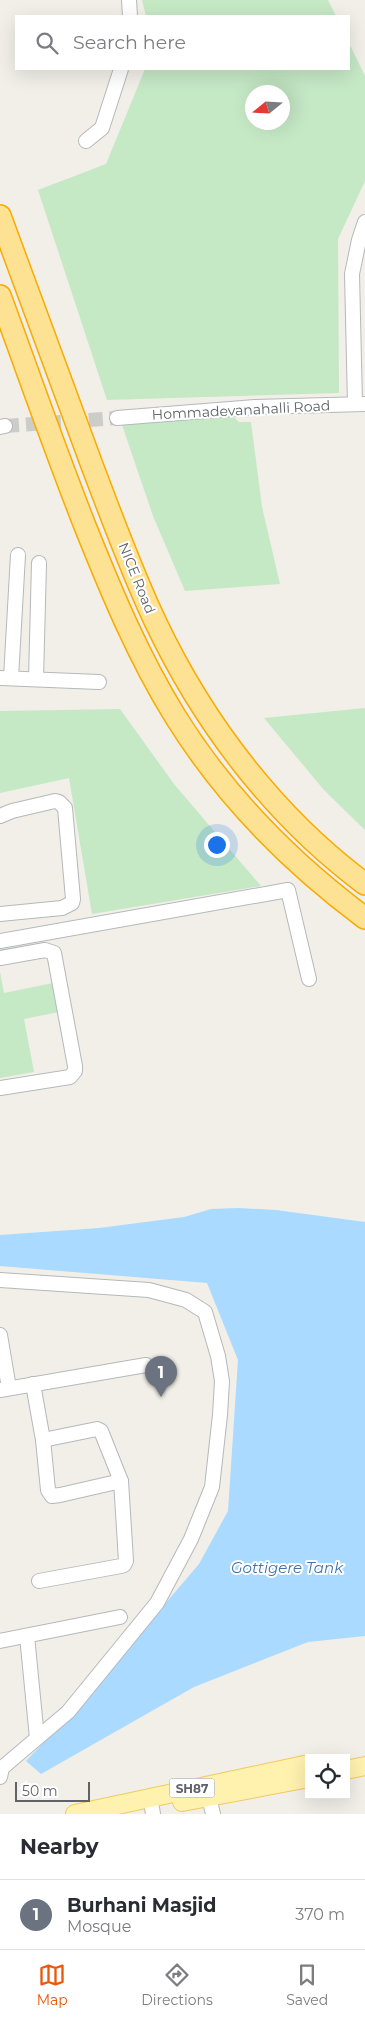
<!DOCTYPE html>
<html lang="en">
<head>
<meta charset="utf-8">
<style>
  body { margin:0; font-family:Montserrat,sans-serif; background:#f7f7f7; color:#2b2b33 }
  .controls { position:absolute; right:15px; bottom:15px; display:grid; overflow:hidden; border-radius:0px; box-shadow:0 5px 20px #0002 }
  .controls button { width:45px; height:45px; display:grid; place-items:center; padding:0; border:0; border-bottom:1px solid #e1e1e2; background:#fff; color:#2b2b33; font:25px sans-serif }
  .compass { position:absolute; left:245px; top:85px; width:45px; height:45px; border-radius:50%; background:#fff; box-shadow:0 5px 20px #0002; rotate:252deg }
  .scale { position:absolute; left:15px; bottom:12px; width:75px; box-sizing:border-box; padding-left:5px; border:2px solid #5f6368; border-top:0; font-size:14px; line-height:18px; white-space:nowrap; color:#5f6368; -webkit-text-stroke:4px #fff; paint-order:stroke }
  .you { position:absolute; left:216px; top:844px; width:18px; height:18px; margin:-12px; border:4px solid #fff; border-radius:50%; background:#1a73e8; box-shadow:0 0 0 8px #1a73e833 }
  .badge { display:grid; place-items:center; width:32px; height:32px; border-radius:50%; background:#ea580c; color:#fff; font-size:16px; font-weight:700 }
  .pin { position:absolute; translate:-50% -41px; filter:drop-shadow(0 1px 2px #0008) }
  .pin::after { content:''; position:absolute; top:26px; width:18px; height:15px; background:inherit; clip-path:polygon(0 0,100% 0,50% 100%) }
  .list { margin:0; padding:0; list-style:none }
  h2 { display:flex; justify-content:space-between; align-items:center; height:65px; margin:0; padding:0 20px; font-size:21px }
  h2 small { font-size:16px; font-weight:400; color:#7c7c81 }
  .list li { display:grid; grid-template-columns:32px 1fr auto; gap:15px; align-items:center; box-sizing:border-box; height:70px; padding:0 20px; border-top:1px solid #e1e1e2 }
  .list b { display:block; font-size:19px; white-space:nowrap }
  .list p { margin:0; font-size:16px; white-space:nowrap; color:#7c7c81 }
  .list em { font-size:16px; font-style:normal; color:#7c7c81 }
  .icon { flex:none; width:28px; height:28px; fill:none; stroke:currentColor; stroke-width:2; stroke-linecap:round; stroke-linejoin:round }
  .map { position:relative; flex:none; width:365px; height:1814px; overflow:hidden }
  .search { position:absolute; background:#fff; box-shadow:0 5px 20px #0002; left:15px; right:15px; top:15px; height:55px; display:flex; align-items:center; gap:12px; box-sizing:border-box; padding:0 18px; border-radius:0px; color:#7c7c81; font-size:19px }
  .sheet { height:135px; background:#fff }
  nav { display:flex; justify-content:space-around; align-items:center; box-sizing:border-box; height:70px; border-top:1px solid #e1e1e2; background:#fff; font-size:14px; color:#7c7c81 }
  nav a { display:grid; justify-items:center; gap:2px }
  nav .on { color:#ea580c }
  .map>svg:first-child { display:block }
  .green { fill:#c5e8c5; fill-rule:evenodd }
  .water { fill:#aadaff }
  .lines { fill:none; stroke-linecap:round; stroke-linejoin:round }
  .minor-tunnel { stroke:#ccccc8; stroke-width:14; stroke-dasharray:14 7; stroke-linecap:butt }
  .minor-casing { stroke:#b5b8bc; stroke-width:16 }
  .major-casing { stroke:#f2c960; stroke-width:20 }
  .highway-casing { stroke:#f9ab00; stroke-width:24 }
  .minor { stroke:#fff; stroke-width:14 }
  .major { stroke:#fff2af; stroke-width:18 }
  .highway { stroke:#fde293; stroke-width:21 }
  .labels { text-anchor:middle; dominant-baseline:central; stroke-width:4; stroke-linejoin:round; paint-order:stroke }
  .shield { fill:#fff; stroke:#8f9295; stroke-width:1 }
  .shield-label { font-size:12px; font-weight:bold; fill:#5f6368 }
  .street-label { font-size:14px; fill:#5f6368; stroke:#fff }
  .water-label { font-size:15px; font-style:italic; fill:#4174aa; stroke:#fff }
</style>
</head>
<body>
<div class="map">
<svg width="365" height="1814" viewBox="0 0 365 1814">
  <rect width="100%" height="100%" fill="#f1efe8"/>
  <g class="green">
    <polygon points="142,0 328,0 336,16 146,16"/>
    <path d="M349,43l16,33v105l-27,58 1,154 -232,7 -69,-210 68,-26 39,-95h204zM252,92h30v30h-30z"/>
    <polygon points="229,412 239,422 251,422 262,507 280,584 185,591 153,516 121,422"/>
    <polygon points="365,708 365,830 324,790 264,718"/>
    <polygon points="120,709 174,784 261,886 92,914 69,778 0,793 0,711"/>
    <polygon points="0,972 4,993 53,983 59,1012 24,1019 34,1072 0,1078"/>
  </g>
  <polygon class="water" points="238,1208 276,1210 365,1222 365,1636 308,1642 194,1687 41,1774 26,1761 70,1715 199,1564 228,1511 238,1360 207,1283 0,1266 0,1235 99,1228 184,1217 211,1209"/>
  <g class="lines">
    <polyline class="minor-tunnel" points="5,426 117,418"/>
    <defs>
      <g id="minor">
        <polyline points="129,0 130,16"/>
        <polyline points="86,141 102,128 121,69"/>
        <polyline points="355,404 352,274 359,240 365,222"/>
        <polyline points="117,418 255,407 365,404"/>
        <polyline points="0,427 5,426"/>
        <polyline points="0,678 99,682"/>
        <polyline points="11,678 18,555"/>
        <polyline points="36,679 39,563"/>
        <polyline points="0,816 12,811 55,801 59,802 65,808 73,899 72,903 62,908 0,914"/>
        <polyline points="0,941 288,890 309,979"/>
        <polyline points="0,958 45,950 54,953 75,1066 75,1071 70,1077 0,1088"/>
        <polyline points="0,1280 149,1290 186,1300 205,1312 218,1356 222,1381 220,1415 212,1487 191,1539 157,1603 68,1712 2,1768 0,1777"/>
        <polyline points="0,1335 9,1388"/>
        <polyline points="33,1384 43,1440 48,1490 52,1496 60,1495 121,1481 126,1561 124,1565 121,1566 39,1581"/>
        <polyline points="0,1390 146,1365"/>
        <polyline points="43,1440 97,1429 101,1431 121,1481"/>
        <polyline points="27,1636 37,1738"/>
        <polyline points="0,1641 120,1617"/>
        <polyline points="207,1788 213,1814"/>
        <polyline points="152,1808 153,1814"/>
      </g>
      <g id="major">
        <polyline points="346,1770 365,1766"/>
        <polyline points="182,1802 309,1778"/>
        <polyline points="75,1814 309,1764"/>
      </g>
      <g id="highway">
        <path d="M0,216c31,84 62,168 93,252 20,52 39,105 63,155 48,101 119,194 209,261"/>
        <path d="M0,296c28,76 55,154 85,230 26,65 53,130 90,190 49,79 116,147 190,202"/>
      </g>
    </defs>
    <use href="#minor" class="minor-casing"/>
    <use href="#major" class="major-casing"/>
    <use href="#highway" class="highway-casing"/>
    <use href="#minor" class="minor"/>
    <use href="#major" class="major"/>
    <use href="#highway" class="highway"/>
  </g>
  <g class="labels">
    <rect class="shield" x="169.5" y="1778.5" width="45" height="19" rx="4"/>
    <g class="shield-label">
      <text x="192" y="1788">SH87</text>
    </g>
    <g class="street-label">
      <text transform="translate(241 410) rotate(-3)">Hommadevanahalli Road</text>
      <text transform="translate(137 578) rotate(68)">NICE Road</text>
    </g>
    <g class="water-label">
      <text x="287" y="1567">Gottigere Tank</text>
    </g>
  </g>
</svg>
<div class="controls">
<button><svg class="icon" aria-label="locate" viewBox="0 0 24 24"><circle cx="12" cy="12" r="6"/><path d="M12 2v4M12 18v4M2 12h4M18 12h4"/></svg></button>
</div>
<svg class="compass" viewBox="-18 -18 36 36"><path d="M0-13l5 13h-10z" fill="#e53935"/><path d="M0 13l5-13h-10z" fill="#7c7c81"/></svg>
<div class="scale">50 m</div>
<div class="you"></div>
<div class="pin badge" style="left:161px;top:1397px;background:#6b7280">1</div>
<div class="search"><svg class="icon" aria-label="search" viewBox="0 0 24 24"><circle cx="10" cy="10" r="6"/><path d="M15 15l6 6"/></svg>Search here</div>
</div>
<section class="sheet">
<h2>Nearby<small></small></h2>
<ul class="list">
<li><span class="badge" style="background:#6b7280">1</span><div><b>Burhani Masjid</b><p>Mosque</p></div><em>370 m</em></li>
</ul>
</section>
<nav>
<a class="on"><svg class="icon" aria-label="map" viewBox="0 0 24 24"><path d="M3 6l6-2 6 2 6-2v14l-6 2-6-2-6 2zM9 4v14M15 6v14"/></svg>Map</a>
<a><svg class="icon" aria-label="directions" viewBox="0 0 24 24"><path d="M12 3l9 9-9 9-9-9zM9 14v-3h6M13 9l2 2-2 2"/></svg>Directions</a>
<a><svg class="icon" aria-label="saved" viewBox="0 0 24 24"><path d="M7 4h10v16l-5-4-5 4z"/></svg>Saved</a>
</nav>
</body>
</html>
